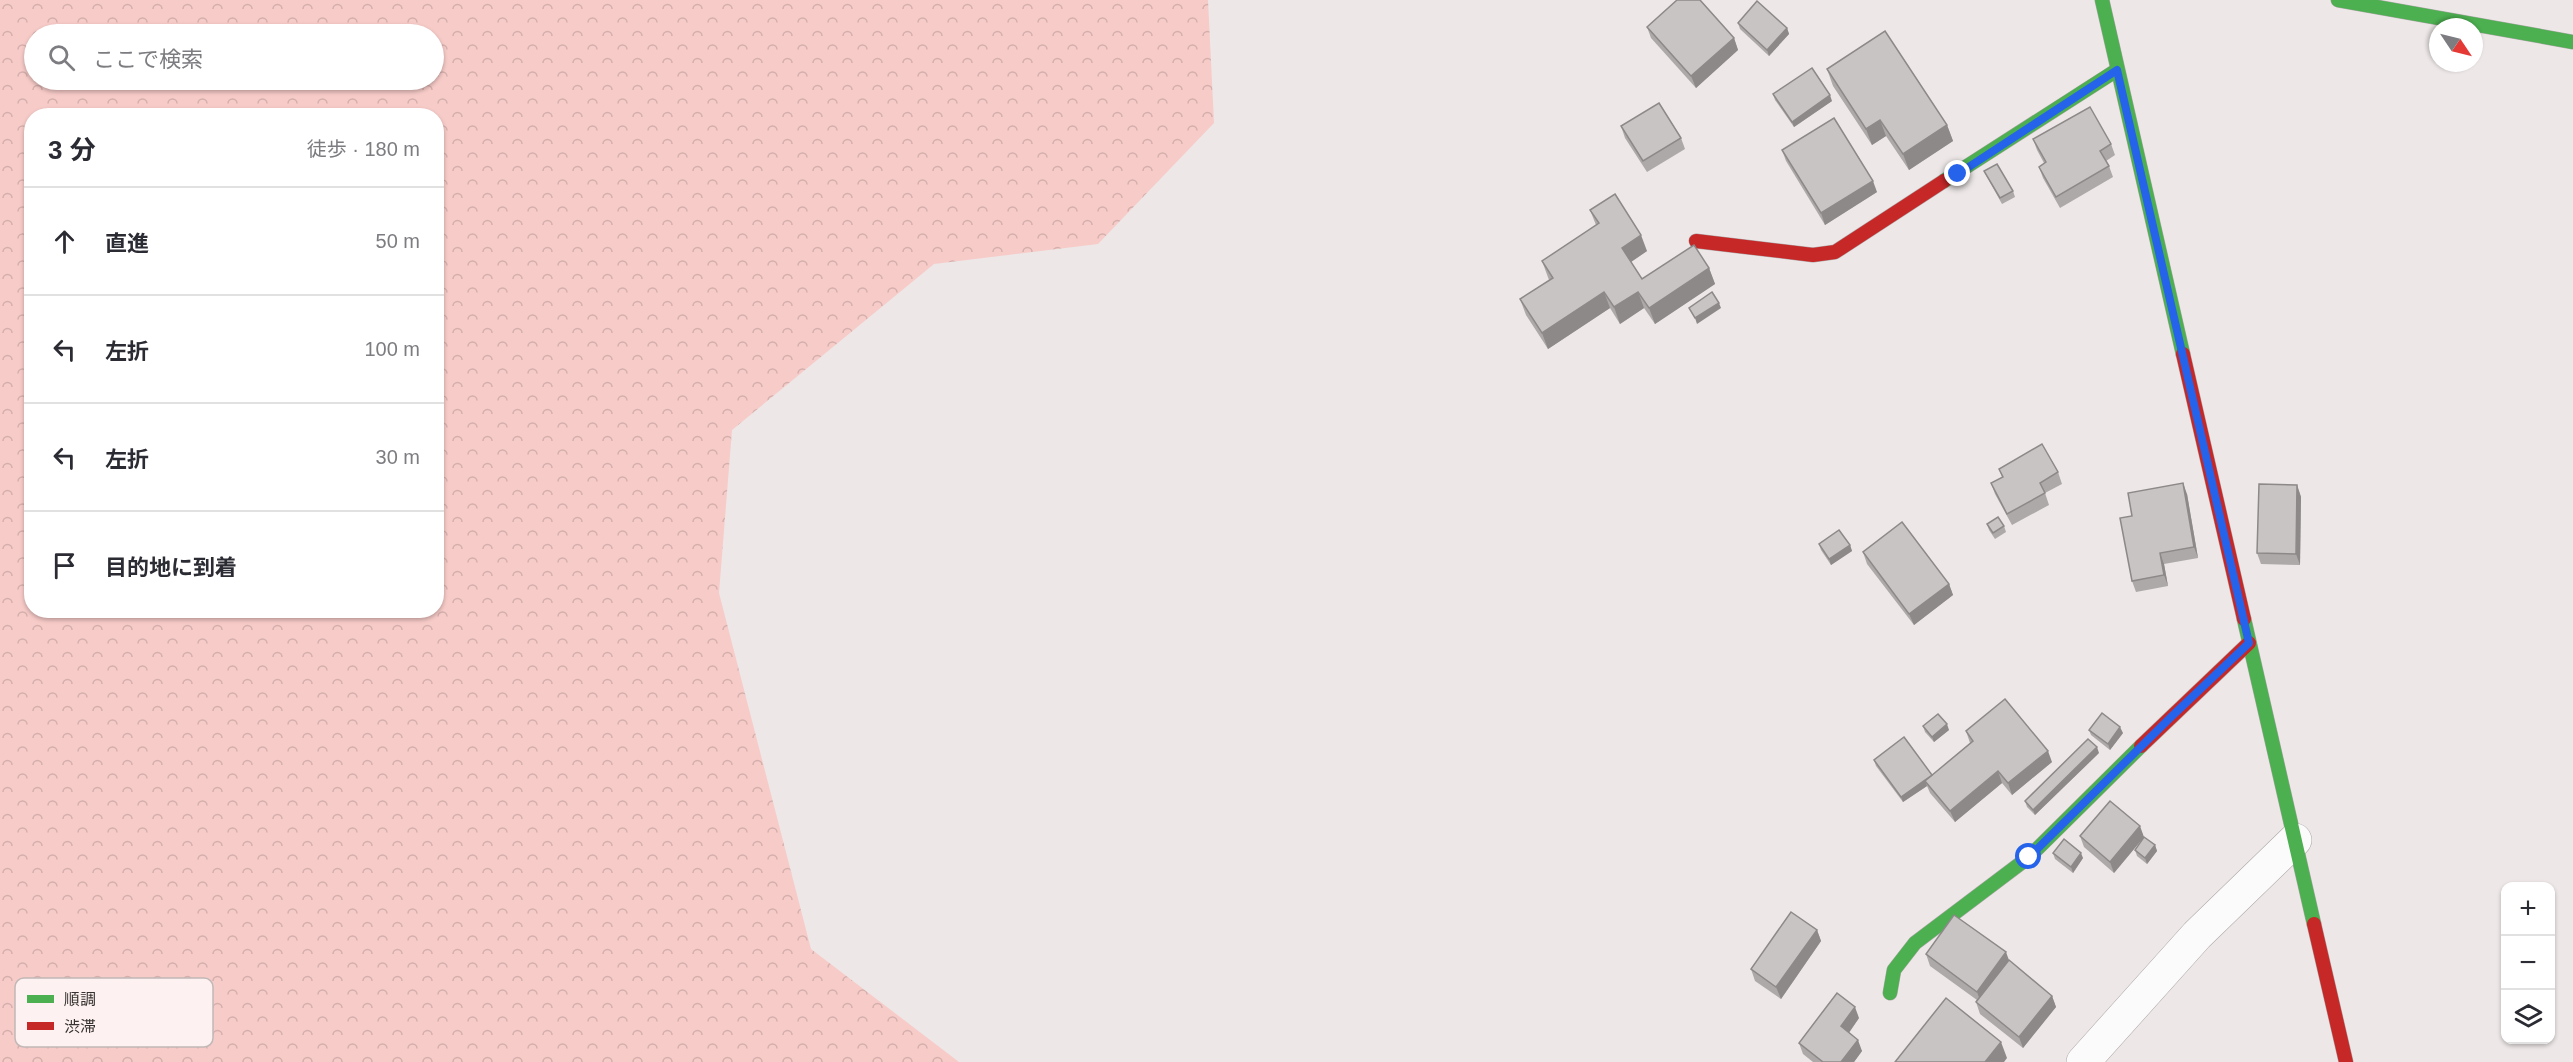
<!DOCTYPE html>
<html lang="ja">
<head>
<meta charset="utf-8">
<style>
  body { margin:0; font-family:Helvetica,"Noto Sans JP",sans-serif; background:#f2f2f3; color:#2b2b33 }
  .controls { position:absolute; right:18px; bottom:18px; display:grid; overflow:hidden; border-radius:12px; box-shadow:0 2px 4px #0004 }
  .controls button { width:54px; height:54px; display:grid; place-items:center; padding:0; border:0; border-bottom:2px solid #e1e1e2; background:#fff; color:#2b2b33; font:30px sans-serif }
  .compass { position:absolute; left:2429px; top:18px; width:54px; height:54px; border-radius:50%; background:#fff; box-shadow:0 2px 4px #0004; rotate:125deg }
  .stop { position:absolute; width:18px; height:18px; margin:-14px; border:4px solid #2563eb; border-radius:50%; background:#fff }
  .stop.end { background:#2563eb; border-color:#fff; box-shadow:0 2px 6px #0008 }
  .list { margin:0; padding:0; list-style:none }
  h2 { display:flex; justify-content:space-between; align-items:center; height:78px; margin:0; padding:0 24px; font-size:26px }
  h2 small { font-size:20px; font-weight:400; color:#7c7c81 }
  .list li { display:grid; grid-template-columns:39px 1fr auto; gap:18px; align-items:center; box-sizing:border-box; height:108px; padding:0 24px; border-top:2px solid #e1e1e2 }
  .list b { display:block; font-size:22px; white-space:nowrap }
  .list em { font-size:20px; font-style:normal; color:#7c7c81 }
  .icon { flex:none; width:33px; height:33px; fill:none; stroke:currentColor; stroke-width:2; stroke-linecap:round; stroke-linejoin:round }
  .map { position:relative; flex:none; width:2573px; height:1062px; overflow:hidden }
  .search { position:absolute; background:#fff; box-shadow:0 2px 4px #0004; left:24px; top:24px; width:420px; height:66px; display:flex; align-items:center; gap:15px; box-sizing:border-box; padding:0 21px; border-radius:33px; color:#7c7c81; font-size:22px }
  .panel { position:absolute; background:#fff; box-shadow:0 2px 4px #0004; left:24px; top:108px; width:420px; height:510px; border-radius:24px }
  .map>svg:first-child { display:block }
  .forest { fill:url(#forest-crowns); fill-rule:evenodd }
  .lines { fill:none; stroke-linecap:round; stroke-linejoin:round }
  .street-casing { stroke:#ada8a8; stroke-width:34 }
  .fast-casing { stroke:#ada8a8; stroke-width:15 }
  .jam-casing { stroke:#ada8a8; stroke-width:15 }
  .street { stroke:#fcfbfb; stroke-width:33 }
  .fast { stroke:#4caf50; stroke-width:14 }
  .jam { stroke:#c62828; stroke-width:14 }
  .wall { fill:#ada9a9 }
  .shaded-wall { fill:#8d8989 }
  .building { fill:#c9c4c4; stroke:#8d8989; stroke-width:1.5 }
  .route { stroke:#2563eb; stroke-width:8 }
  .key { fill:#fdf2f1; stroke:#c1b8b7; stroke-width:1.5 }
  .key-label { font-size:16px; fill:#363231 }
</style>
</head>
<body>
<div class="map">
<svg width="2573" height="1062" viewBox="0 0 2573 1062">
  <defs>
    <pattern id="forest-crowns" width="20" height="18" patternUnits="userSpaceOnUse" patternTransform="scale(1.5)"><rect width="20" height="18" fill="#f7cbc8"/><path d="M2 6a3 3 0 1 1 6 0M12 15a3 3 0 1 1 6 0" fill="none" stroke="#d4afac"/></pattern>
  </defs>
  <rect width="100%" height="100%" fill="#ede7e7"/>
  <path class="forest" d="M0,0h1208l6,123 -116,121 -164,20 -202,166 -13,163 92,356 148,113h-959zM34,34h400v46h-400zM32,116h404v494h-404z"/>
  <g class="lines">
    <defs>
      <polyline id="street" points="2083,1062 2197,935 2295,840"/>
      <g id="fast">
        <polyline points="2102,0 2183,354"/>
        <polyline points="2338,0 2573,42"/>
        <polyline points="1944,181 2117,70"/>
        <polyline points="2244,619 2314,924"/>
        <polyline points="1890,993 1894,970 1915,943 2029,857 2141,746"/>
      </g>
      <g id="jam">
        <polyline points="1696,241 1813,255 1835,252 1944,181"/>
        <polyline points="2183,354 2244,619"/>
        <polyline points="2141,746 2249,643"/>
        <polyline points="2314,924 2346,1062"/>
      </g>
    </defs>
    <use href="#street" class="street-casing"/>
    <use href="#fast" class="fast-casing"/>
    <use href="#jam" class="jam-casing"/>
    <use href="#street" class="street"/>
    <use href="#fast" class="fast"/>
    <use href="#jam" class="jam"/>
  </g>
  <g class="wall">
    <polygon points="1738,23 1787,28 1789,34 1769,56 1740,29"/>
    <polygon points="1647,27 1734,38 1738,50 1696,88 1651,38"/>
    <polygon points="1827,69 1947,125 1953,141 1909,170 1886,136 1872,145 1833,86"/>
    <polygon points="1773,94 1832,101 1794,127 1775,100"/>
    <polygon points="1621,126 1681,138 1685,149 1647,172 1625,138"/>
    <polygon points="2033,139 2111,144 2115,155 2106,161 2109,166 2113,177 2060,208 2043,178 2039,167 2044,163 2037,150"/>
    <polygon points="1782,150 1877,192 1825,225 1786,161"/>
    <polygon points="1984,171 2013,191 2015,197 2002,204 1987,177"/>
    <polygon points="1590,210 1647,251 1631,262 1642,279 1709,268 1715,284 1655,324 1644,308 1620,324 1610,308 1548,349 1526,315 1520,299 1549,280 1542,261 1596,225"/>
    <polygon points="1999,469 2058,472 2062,484 2045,493 2049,505 2012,525 1995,494 1991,483 2002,477"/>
    <polygon points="2297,485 2301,497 2300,565 2261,564 2257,553"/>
    <polygon points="2187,494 2198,558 2164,564 2168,586 2136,592 2132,581"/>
    <polygon points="1987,524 2004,526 2006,532 1995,539 1989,530"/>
    <polygon points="1819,544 1850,545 1852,551 1831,565 1821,550"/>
    <polygon points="1863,552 1949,584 1953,595 1914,625 1867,564"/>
    <polygon points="1923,726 1949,730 1934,742 1925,732"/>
    <polygon points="2089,730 2123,733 2110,750 2091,735"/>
    <polygon points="1966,731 2052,762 2012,795 2002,783 1955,822 1930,793 1927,786 1903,802 1876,766 1874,760 1932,776 1970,743"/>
    <polygon points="2099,753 2035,815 2027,807 2025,801"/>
    <polygon points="2080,836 2144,837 2114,873 2084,847"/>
    <polygon points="2155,845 2157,851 2147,864 2137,856 2135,850"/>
    <polygon points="2053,853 2083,858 2073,873 2055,859"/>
    <polygon points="1817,930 1821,941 1781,999 1755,981 1751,969"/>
    <polygon points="1926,954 2009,961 2052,996 2056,1007 2023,1048 1980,1014 1976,1002 1977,1000 1930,966"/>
    <polygon points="1859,1018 1849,1033 1862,1051 1854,1062 1813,1062 1803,1054 1799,1043"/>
  </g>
  <g class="shaded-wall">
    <polygon points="1787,28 1789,34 1769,56 1767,50"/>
    <polygon points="1734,38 1738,50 1696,88 1691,76"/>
    <polygon points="1830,95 1832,101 1794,127 1792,122"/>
    <polygon points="1880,120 1886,136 1872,145 1866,129"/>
    <polygon points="1947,125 1953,141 1909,170 1903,154"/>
    <polygon points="1873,181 1877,192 1825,225 1821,213"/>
    <polygon points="1641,235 1647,251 1628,264 1622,248"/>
    <polygon points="1709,268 1715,284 1655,324 1649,308"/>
    <polygon points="1604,292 1610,308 1548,349 1542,333"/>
    <polygon points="1638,292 1644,308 1620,324 1614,307"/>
    <polygon points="1719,303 1721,308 1697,324 1695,318"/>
    <polygon points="2183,483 2187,494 2198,558 2194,547"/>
    <polygon points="2297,485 2301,497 2300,565 2296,554"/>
    <polygon points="1850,545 1852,551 1831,565 1829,559"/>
    <polygon points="2160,553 2164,564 2168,586 2164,575"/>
    <polygon points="1949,584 1953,595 1914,625 1909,614"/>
    <polygon points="1947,724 1949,730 1934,742 1932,737"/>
    <polygon points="2120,727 2123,733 2110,750 2108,744"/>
    <polygon points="2097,747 2099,753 2035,815 2033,810"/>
    <polygon points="2048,751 2052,762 2012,795 2008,783"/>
    <polygon points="1998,771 2002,783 1955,822 1950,811"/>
    <polygon points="1932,775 1934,781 1925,781 1927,786 1903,802 1901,797"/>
    <polygon points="2140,826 2144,837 2114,873 2110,862"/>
    <polygon points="2155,845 2157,851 2147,864 2145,858"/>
    <polygon points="2081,853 2083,858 2073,873 2071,867"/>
    <polygon points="1817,930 1821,941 1781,999 1776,987"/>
    <polygon points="2006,952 2010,963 1981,1003 1977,992"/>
    <polygon points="2052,996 2056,1007 2023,1048 2019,1037"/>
    <polygon points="1855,1007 1859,1018 1845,1038 1841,1026"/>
    <polygon points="1858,1040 1862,1051 1854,1062 1841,1062"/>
    <polygon points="2001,1042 2007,1058 2004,1062 1985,1062"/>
  </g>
  <g class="building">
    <polygon points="1677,0 1700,0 1734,38 1691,76 1647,27"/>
    <polygon points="1757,1 1787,28 1767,50 1738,23"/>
    <polygon points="1885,31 1947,125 1903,154 1880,120 1866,129 1827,69"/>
    <polygon points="1812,68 1830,95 1792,122 1773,94"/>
    <polygon points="1659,103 1681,138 1643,161 1621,126"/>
    <polygon points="2090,107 2111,144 2100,151 2109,166 2056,197 2039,167 2046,162 2033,139"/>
    <polygon points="1834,118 1873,181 1821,213 1782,150"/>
    <polygon points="1997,164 2013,191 2000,198 1984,171"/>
    <polygon points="1615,194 1641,235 1622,248 1642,279 1694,245 1709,268 1649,308 1638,292 1614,307 1604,292 1542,333 1520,299 1553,278 1542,261 1599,223 1590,210"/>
    <polygon points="1712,292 1719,303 1695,318 1689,308"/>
    <polygon points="2042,444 2058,472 2040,483 2045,493 2007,514 1991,483 2003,477 1999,469"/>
    <polygon points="2183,483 2194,547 2160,553 2164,575 2132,581 2120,518 2132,516 2128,493"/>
    <polygon points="2259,484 2297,485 2296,554 2257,553"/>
    <polygon points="1998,517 2004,526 1993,533 1987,524"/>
    <polygon points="1902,522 1949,584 1909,614 1863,552"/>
    <polygon points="1839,530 1850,545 1829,559 1819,544"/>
    <polygon points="2005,699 2048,751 2008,783 1998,771 1950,811 1925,781 1973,741 1966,731"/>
    <polygon points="2102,713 2120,727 2108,744 2089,730"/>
    <polygon points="1938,714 1947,724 1932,737 1923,726"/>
    <polygon points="1904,737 1932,775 1901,797 1874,760"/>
    <polygon points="2088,739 2097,747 2033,810 2025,801"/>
    <polygon points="2110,801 2140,826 2110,862 2080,836"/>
    <polygon points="2144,837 2155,845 2145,858 2135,850"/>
    <polygon points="2064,839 2081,853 2071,867 2053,853"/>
    <polygon points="1791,912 1817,930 1776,987 1751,969"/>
    <polygon points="1954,915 2006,952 1977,992 1926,954"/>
    <polygon points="2009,960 2052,996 2019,1037 1976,1002"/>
    <polygon points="1837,993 1855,1007 1841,1026 1858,1040 1841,1062 1823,1062 1799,1043"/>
    <polygon points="1946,998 2001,1042 1985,1062 1895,1062"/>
  </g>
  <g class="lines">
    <polyline class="route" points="1958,174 2117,70 2249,643 2171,717 2029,857"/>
  </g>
  <rect x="15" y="978" width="198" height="69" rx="9" class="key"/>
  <rect x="27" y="995" width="27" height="8" fill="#4caf50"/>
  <rect x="27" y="1022" width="27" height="8" fill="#c62828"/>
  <g class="key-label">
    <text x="64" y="1005">順調</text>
    <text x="64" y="1032">渋滞</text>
  </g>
</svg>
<div class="controls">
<button>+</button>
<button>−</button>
<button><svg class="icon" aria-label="layers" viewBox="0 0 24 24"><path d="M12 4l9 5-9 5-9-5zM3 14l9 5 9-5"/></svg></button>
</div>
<svg class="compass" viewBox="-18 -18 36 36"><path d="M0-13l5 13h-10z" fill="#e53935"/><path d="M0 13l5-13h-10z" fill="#7c7c81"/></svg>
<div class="stop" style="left:2029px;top:857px"></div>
<div class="stop end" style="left:1958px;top:174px"></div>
<div class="search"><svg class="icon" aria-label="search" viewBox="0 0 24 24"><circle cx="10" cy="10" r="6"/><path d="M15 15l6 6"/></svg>ここで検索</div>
<section class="panel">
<h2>3 分<small>徒歩 · 180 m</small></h2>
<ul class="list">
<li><svg class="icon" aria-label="ahead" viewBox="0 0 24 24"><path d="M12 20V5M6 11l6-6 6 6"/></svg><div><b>直進</b></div><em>50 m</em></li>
<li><svg class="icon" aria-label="left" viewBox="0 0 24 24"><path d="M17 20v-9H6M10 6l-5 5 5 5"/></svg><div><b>左折</b></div><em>100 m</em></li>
<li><svg class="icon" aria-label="left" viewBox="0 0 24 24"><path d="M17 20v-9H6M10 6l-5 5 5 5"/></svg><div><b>左折</b></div><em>30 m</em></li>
<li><svg class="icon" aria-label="arrive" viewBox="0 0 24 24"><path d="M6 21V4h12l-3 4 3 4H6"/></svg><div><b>目的地に到着</b></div></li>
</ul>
</section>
</div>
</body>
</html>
